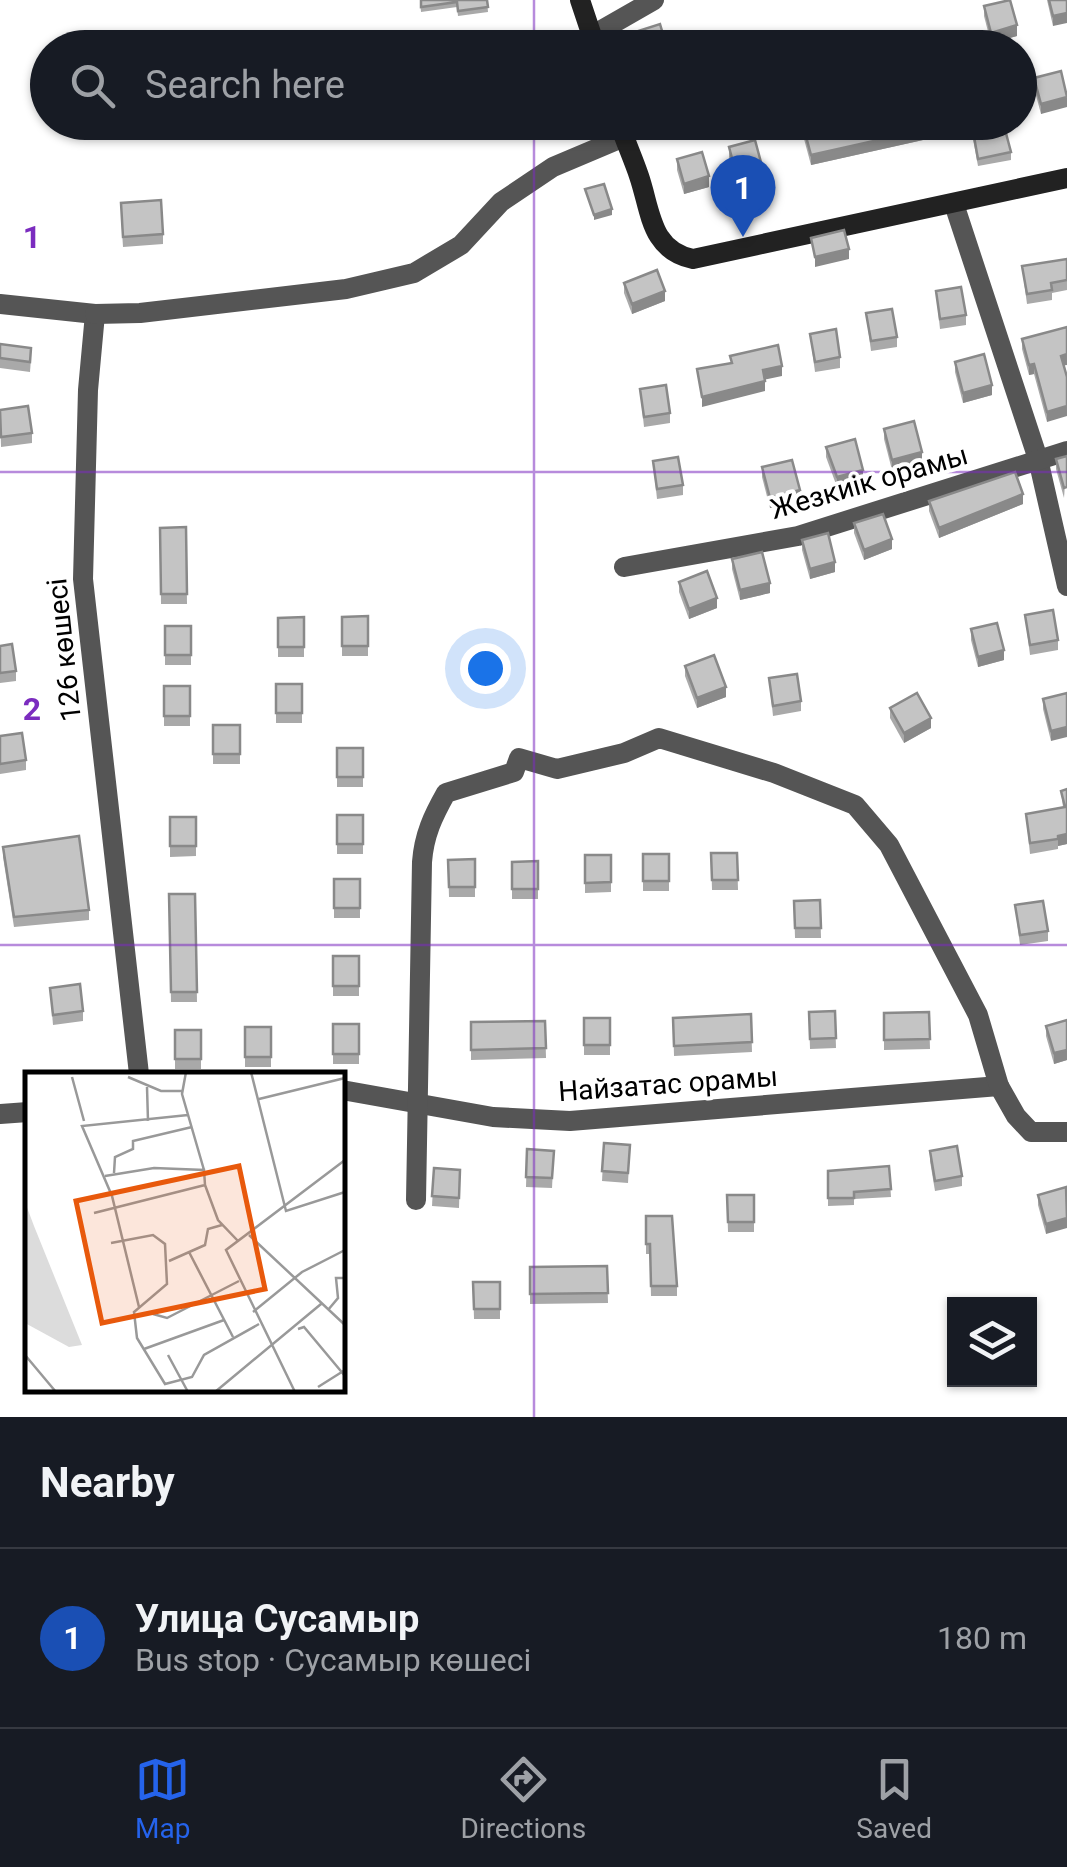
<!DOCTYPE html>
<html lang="en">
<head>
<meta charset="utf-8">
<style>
  body { margin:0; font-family:Roboto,sans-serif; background:#20242c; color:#f1f3f6 }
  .controls { position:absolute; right:30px; bottom:30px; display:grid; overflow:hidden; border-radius:0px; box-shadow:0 2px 8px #0004 }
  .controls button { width:90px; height:90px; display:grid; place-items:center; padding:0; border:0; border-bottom:2px solid #363941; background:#171b24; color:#f1f3f6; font:50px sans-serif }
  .you { position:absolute; left:485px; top:668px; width:35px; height:35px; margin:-25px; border:8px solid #fff; border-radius:50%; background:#1a73e8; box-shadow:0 0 0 15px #1a73e833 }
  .badge { display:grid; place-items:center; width:65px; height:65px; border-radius:50%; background:#2563eb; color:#fff; font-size:32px; font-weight:700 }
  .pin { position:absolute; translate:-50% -82px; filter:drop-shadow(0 2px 5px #0008) }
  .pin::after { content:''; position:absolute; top:52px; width:35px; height:30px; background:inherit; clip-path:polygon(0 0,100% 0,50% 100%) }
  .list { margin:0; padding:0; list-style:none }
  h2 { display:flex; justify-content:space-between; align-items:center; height:130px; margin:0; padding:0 40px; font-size:42px }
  h2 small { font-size:32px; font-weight:400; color:#9ea1a6 }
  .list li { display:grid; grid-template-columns:65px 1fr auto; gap:30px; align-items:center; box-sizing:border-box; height:180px; padding:0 40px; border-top:2px solid #363941 }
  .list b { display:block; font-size:38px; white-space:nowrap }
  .list p { margin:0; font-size:32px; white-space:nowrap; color:#9ea1a6 }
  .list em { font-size:32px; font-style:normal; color:#9ea1a6 }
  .icon { flex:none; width:55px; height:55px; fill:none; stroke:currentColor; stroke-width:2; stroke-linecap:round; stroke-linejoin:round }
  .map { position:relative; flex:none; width:1067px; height:1417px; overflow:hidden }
  .search { position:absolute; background:#171b24; box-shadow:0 2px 8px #0004; left:30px; right:30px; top:30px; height:110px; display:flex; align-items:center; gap:25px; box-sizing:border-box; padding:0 35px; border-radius:55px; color:#9ea1a6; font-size:38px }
  .sheet { height:310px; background:#171b24 }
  nav { display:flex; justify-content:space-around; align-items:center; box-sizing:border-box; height:140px; border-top:2px solid #363941; background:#171b24; font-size:28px; color:#9ea1a6 }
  nav a { display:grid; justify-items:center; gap:5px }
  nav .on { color:#2563eb }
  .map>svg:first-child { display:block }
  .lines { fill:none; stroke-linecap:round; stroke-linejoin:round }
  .street { stroke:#555; stroke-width:20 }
  .secondary { stroke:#222; stroke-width:20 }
  .wall { fill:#a9a9a9 }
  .shaded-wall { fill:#898989 }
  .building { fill:#c4c4c4; stroke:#898989; stroke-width:2.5 }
  .grid { fill:none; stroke:#7b2cbf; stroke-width:2.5; stroke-opacity:0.55 }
  .labels { text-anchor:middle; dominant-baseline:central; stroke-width:8; stroke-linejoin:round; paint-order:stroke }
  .street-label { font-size:28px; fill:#000; stroke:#fff }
  .inset-road { fill:none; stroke:#999; stroke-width:2.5 }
  .view { fill:#e8590c; fill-opacity:0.15; stroke:#e8590c; stroke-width:5 }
  .inset-edge { fill:none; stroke:#000; stroke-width:5 }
  .grid-label { font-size:32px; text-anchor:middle; font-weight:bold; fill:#7b2cbf; stroke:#fff; stroke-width:8; stroke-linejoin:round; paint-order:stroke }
</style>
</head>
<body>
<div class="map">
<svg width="1067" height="1417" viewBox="0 0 1067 1417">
  <rect width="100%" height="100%" fill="#fff"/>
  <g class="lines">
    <g class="street">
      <polyline points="593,35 654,0"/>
      <polyline points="954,204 1038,459 1067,586"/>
      <polyline points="0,304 95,314 88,390 83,579 139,1074"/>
      <polyline points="95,314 140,313 346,289 414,273 461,245 501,202 553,167 624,137"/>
      <polyline points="624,567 798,536 1067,451"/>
      <polyline points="342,1090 493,1117 570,1121 999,1086"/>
      <polyline points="0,1114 28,1112"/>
      <path d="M416,1200l6,-338c2,-27 11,-46 24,-69l68,-21 5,-14 38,11 67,-16 35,-15 115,35 81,32 34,40 89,170 21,71 17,30 15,16h36"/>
    </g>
    <g class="secondary">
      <polyline points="580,0 596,48"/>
      <path d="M619,122c6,19 14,36 20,54 12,35 11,74 54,83l374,-81"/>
    </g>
  </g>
  <g class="wall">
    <polygon points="420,0 487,0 488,12 458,16 457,7 421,12"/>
    <polygon points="1047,0 1067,0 1053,26"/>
    <polygon points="984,6 1017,36 991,43 984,16"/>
    <polygon points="1034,78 1067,95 1041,114 1034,88"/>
    <polygon points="974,122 1003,122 1011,152 1011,160 978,166 973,139 973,131 976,131"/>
    <polygon points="804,129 932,138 811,165 804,139"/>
    <polygon points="729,147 762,176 736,183 729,157"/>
    <polygon points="677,159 709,187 684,194 677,170"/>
    <polygon points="121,213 163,234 163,244 123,247"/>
    <polygon points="1067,259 1067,290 1052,293 1052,300 1027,304 1022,266"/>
    <polygon points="624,283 665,301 632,314 624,293"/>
    <polygon points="936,291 966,315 966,325 940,329"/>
    <polygon points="866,313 897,337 897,347 871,351"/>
    <polygon points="1067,327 1067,365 1064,365 1047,422 1034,374 1029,375 1022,349 1022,339"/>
    <polygon points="810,334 840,357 840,368 815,372"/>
    <polygon points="0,344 31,358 30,372 0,368"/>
    <polygon points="955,362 992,395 963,403 955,372"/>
    <polygon points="640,389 670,413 670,423 644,427"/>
    <polygon points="0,410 32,433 32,443 1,447"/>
    <polygon points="884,429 922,462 892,470 884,439"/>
    <polygon points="826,447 863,480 837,487 826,457"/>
    <polygon points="1067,456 1064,498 1056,469 1056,459"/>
    <polygon points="653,461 683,485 683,495 657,499"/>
    <polygon points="762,467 800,500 770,508 762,477"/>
    <polygon points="929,501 1023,504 939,538 929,511"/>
    <polygon points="854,523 892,549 864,560 854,533"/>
    <polygon points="186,527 187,604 161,604 160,528"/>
    <polygon points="802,540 835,572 810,579 802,550"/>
    <polygon points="732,559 770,593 740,600 732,569"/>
    <polygon points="679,582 717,608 689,619 679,592"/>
    <polygon points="1025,615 1058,640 1058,650 1030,655"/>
    <polygon points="368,616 368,656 342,656 342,617"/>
    <polygon points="304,617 304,657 278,657 278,618"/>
    <rect x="165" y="626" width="26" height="39"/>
    <polygon points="971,629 1004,660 978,667 971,640"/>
    <polygon points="0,646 16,671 16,681 0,683"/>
    <polygon points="685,666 726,697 697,708 685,676"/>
    <polygon points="769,678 801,701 801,711 773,716"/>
    <rect x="276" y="684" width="26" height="39"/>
    <rect x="164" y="686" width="26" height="40"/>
    <polygon points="1067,693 1051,741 1043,709 1043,699"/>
    <polygon points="890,708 931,728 904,743 890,718"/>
    <rect x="213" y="725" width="27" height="39"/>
    <polygon points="0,736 26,760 26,770 0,774"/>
    <rect x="337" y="748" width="26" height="39"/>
    <polygon points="1067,789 1067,844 1058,846 1058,849 1030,854 1026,814 1063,807 1061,791"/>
    <rect x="337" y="815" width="26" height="39"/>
    <polygon points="170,817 196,817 196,856 170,857"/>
    <polygon points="3,847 89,910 89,920 14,927 3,857"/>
    <polygon points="711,853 737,853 738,890 712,890"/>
    <rect x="643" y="854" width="26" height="37"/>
    <polygon points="585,855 611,855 611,892 585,893"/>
    <polygon points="475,859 475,897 449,897 448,860"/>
    <polygon points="538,861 538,899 512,899 512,862"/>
    <rect x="334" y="879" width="26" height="39"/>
    <polygon points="169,894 195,894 197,1002 171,1002"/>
    <polygon points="820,900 821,938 795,938 794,901"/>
    <polygon points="1015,905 1048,931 1048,941 1020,945"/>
    <rect x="333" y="956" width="26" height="40"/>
    <polygon points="50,988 83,1011 83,1021 53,1025"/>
    <polygon points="835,1011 836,1048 810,1049 809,1012"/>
    <polygon points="929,1012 930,1049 884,1050 884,1013"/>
    <polygon points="751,1014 752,1052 674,1056 673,1018"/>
    <rect x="584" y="1018" width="26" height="37"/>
    <polygon points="1067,1020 1067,1060 1054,1064 1046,1036 1046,1026"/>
    <polygon points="545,1021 546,1058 471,1060 471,1022"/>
    <rect x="333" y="1024" width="26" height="40"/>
    <rect x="245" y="1027" width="26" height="40"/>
    <rect x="175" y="1030" width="26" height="39"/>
    <polygon points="604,1143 630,1145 628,1183 602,1181"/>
    <polygon points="527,1149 554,1151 552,1188 526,1187"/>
    <polygon points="930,1151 962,1176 962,1186 935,1191 930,1161"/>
    <polygon points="889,1166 891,1197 854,1199 854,1205 828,1206 828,1171"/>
    <polygon points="434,1168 460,1170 459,1208 432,1206"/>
    <polygon points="1067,1192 1046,1234 1038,1205 1038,1195"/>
    <polygon points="727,1195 754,1195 754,1232 728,1232"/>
    <polygon points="646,1216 677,1286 677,1296 651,1296 650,1254 646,1254"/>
    <polygon points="607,1266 608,1303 530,1304 530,1267"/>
    <polygon points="473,1282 500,1282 500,1319 474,1319"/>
  </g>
  <g class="shaded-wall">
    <polygon points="1067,13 1067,23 1053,26 1053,16"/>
    <polygon points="1017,25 1017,36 991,43 991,33"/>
    <polygon points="1067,97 1067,107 1041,114 1041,104"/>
    <polygon points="932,128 932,138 811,165 811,155"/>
    <polygon points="762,166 762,176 736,183 736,173"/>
    <polygon points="709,176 709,187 684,194 684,184"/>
    <polygon points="612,209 612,215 594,220 594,215"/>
    <polygon points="849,249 849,259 815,267 815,257"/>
    <polygon points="665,291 665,301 632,314 632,304"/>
    <polygon points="1067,354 1067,365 1061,366 1061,356"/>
    <polygon points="1034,364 1034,374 1029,375 1029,365"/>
    <polygon points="782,366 782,376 763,380 763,370"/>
    <polygon points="765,381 765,391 702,407 702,397"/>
    <polygon points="992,385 992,395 963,403 963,393"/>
    <polygon points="1067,406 1067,416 1047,422 1047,412"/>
    <polygon points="922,452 922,462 892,470 892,460"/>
    <polygon points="863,470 863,480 837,487 837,477"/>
    <polygon points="800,490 800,500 770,508 770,498"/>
    <polygon points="1023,494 1023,504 939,538 939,528"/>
    <polygon points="892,539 892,549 864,560 864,550"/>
    <polygon points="835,562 835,572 810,579 810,569"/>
    <polygon points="770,583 770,593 740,600 740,590"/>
    <polygon points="717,598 717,608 689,619 689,609"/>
    <polygon points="1004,650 1004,660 978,667 978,657"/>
    <polygon points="726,687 726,697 697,708 697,698"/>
    <polygon points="931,718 931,728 904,743 904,733"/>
    <polygon points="1067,727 1067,737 1051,741 1051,731"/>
    <polygon points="1067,834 1067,844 1058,846 1058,836"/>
    <polygon points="1067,1050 1067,1060 1054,1064 1054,1053"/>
    <polygon points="1067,1218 1067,1228 1046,1234 1046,1224"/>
  </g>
  <g class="building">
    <polygon points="421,0 487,0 488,7 458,11 457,2 421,7"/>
    <polygon points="1010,0 1017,25 991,33 984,6"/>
    <polygon points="1049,0 1067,0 1067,13 1053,16"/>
    <polygon points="660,24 667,48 640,48 635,32"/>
    <polygon points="1061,71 1067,97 1041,104 1034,78"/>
    <polygon points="831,122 931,122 932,128 811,155 804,129"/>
    <polygon points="975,122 1003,122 1011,152 978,159 973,131 977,130"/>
    <polygon points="755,140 762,166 736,173 729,147"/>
    <polygon points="702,152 709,176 684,184 677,159"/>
    <polygon points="604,184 612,209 594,215 585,189"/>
    <polygon points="161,200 163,234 123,237 121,203"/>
    <polygon points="844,230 849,249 815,257 811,238"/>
    <polygon points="1067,259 1067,280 1051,283 1052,290 1027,294 1022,266"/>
    <polygon points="657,270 665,291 632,304 624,283"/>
    <polygon points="961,287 966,315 940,319 936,291"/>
    <polygon points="892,309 897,337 871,341 866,313"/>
    <polygon points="1067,327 1067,354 1061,356 1067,377 1067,406 1047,412 1034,364 1029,365 1022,339"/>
    <polygon points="836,329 840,357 815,362 810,334"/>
    <polygon points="0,344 31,348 30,362 0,358"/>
    <polygon points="778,345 782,366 763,370 765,381 702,397 697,369 732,363 730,356"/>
    <polygon points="984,354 992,385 963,393 955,362"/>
    <polygon points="666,385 670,413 644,417 640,389"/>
    <polygon points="28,406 32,433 1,437 0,410"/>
    <polygon points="914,421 922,452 892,460 884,429"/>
    <polygon points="855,439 863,470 837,477 826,447"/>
    <polygon points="1067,456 1067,487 1064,488 1056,459"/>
    <polygon points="678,457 683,485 657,489 653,461"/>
    <polygon points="792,460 800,490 770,498 762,467"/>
    <polygon points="1015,472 1023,494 939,528 929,501"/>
    <polygon points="883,514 892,539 864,550 854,523"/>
    <polygon points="186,527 187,594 161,594 160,528"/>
    <polygon points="828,533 835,562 810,569 802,540"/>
    <polygon points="762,552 770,583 740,590 732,559"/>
    <polygon points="707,571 717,598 689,609 679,582"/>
    <polygon points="1053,610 1058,640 1030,645 1025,615"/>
    <polygon points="368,616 368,646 342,646 342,617"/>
    <polygon points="304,617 304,647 278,647 278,618"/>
    <polygon points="997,623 1004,650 978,657 971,629"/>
    <rect x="165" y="626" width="26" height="29"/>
    <polygon points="12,644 16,671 0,673 0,646"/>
    <polygon points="714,655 726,687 697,698 685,666"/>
    <polygon points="797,674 801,701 773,706 769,678"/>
    <rect x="276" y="684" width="26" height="29"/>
    <rect x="164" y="686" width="26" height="30"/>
    <polygon points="917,693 931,718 904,733 890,708"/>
    <polygon points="1067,693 1067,727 1051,731 1043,699"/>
    <rect x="213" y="725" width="27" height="29"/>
    <polygon points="22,733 26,760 0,764 0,736"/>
    <rect x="337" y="748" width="26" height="29"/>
    <polygon points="1067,789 1067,834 1058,836 1058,839 1030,843 1026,814 1065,807 1061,791"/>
    <rect x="337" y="815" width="26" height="29"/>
    <rect x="170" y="817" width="26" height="29"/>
    <polygon points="79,836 89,910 14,917 3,847"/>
    <polygon points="711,853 737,853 738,880 712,880"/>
    <rect x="643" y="854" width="26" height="27"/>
    <polygon points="585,855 611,855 611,882 585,883"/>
    <polygon points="475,859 475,887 449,887 448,860"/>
    <polygon points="538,861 538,889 512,889 512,862"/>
    <rect x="334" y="879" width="26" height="29"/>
    <polygon points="169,894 195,894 197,992 171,992"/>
    <polygon points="820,900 821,928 795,928 794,901"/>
    <polygon points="1043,901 1048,931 1020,935 1015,905"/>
    <rect x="333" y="956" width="26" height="30"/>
    <polygon points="80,984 83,1011 53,1015 50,988"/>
    <polygon points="835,1011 836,1038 810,1039 809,1012"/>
    <polygon points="929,1012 930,1039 884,1040 884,1013"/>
    <polygon points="751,1014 752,1042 674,1046 673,1018"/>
    <rect x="584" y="1018" width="26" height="27"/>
    <polygon points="1067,1020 1067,1050 1054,1053 1046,1026"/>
    <polygon points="545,1021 546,1048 471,1050 471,1022"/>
    <rect x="333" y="1024" width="26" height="30"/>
    <rect x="245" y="1027" width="26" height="30"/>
    <rect x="175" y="1030" width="26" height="29"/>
    <polygon points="604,1143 630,1145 628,1173 602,1171"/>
    <polygon points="957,1146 962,1176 935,1181 930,1151"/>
    <polygon points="527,1149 554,1151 552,1178 526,1177"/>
    <polygon points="889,1166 891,1189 854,1192 854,1198 828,1198 828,1171"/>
    <polygon points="434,1168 460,1170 459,1198 432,1196"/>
    <polygon points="1066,1187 1067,1218 1046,1224 1038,1195"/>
    <polygon points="727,1195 754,1195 754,1222 728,1222"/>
    <polygon points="646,1216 672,1216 677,1286 651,1286 650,1244 646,1244"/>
    <polygon points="607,1266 608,1293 530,1294 530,1267"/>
    <polygon points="473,1282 500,1282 500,1309 474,1309"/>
  </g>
  <path class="grid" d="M534,0v48M534,122v1295M0,472h1067M0,945h1067"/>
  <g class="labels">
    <g class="street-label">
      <text transform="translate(869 482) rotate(-16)">Жезкиік орамы</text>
      <text transform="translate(64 650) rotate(-96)">126 көшесі</text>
      <text transform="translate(668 1084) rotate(-4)">Найзатас орамы</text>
    </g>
  </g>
  <g transform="translate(25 1072)">
    <rect width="320" height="320" fill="#fff"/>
    <path d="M0,130l9,24 48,119 -13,2 -44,-24z" fill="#dcdcdc"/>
    <path class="inset-road" d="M161,0l-4,22 22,76M226,0l35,139 59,-19M47,5l12,44M103,5l33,14h21M122,15l1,34M234,27l86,-21M89,101l1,-16 18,-8v-8l59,-14M180,113l13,35 20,21M69,141l111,-28 -1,-15 -50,-2 -49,8M224,163l96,90M86,171l42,-8 12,9 2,40 -33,28 3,26 28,46 27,-7 12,-22 55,-31M164,180l44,85M144,189l36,-16 3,-16 14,-4M114,235l-27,-111 -30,-70 106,-11M303,238l10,-12 -2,-20h9M228,240l49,-40 43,-22M128,242l14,4 72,-37M273,257l6,-2 41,49M119,277l80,-29M0,283l31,37M143,283l20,37M293,315l27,-17M190,320l106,-88M270,320l-69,-142 119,-90"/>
    <path class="view" d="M214,94l26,123 -163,34 -26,-122z"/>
    <rect width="320" height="320" class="inset-edge"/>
  </g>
  <g class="grid-label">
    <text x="32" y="248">1</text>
    <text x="32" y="720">2</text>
  </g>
</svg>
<div class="controls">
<button><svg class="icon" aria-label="layers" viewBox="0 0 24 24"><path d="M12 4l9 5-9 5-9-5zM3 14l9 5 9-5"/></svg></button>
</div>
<div class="you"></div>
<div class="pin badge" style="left:743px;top:237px;background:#1a4fb4">1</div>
<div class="search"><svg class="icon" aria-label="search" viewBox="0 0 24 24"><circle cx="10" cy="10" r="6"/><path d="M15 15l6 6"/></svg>Search here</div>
</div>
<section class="sheet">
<h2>Nearby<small></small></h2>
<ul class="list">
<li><span class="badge" style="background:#1a4fb4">1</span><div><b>Улица Сусамыр</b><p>Bus stop · Сусамыр көшесі</p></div><em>180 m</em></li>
</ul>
</section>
<nav>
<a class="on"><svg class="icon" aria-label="map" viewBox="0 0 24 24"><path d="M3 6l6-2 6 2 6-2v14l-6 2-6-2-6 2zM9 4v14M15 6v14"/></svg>Map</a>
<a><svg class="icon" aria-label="directions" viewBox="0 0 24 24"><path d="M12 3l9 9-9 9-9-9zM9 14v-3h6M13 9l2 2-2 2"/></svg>Directions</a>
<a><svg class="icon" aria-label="saved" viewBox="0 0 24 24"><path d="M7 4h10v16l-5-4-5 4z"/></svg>Saved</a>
</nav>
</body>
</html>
